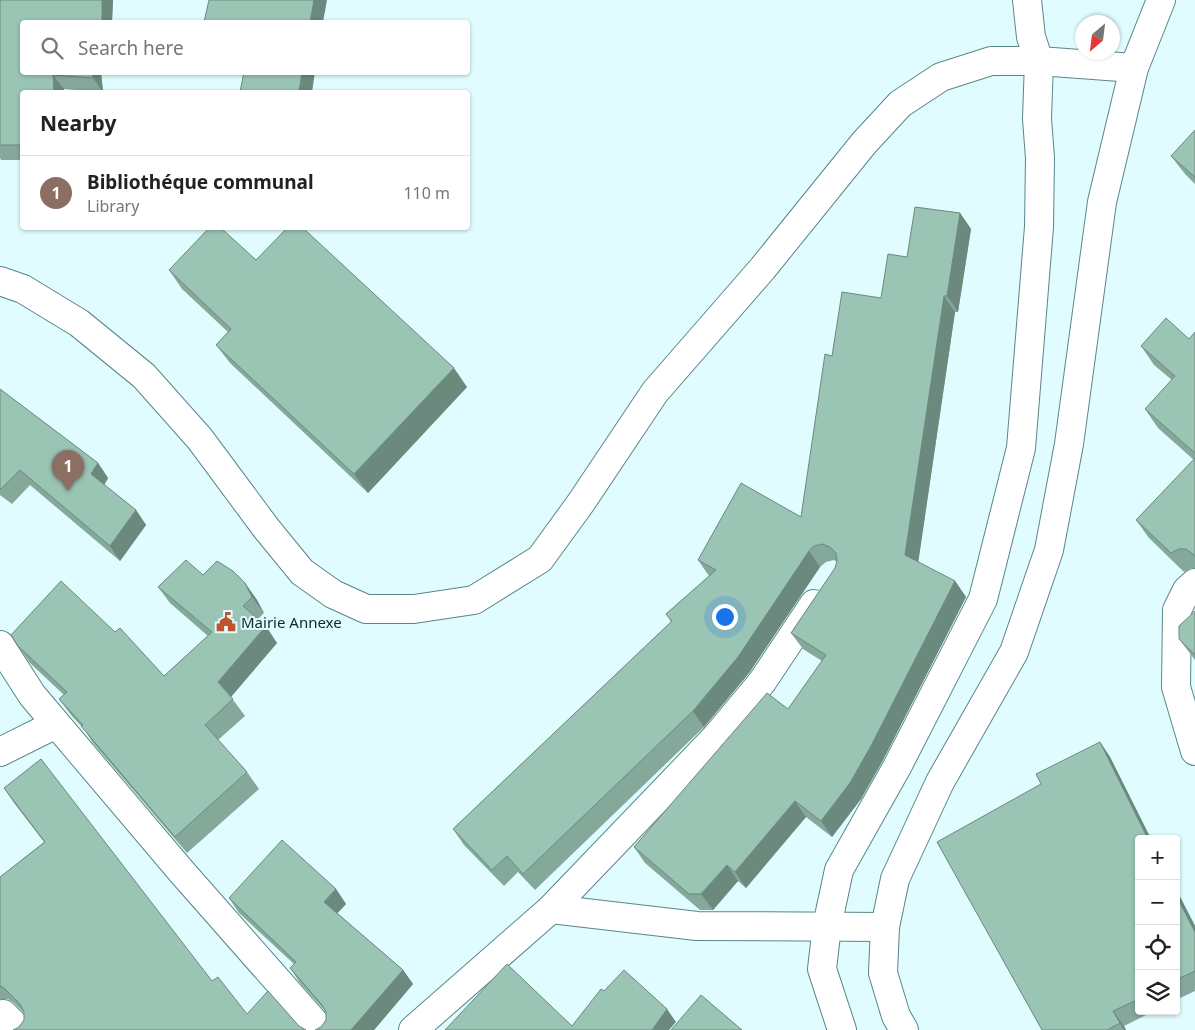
<!DOCTYPE html>
<html lang="en">
<head>
<meta charset="utf-8">
<style>
  body { margin:0; font-family:"Noto Sans",sans-serif; background:#f2f2f2; color:#222 }
  .controls { position:absolute; right:15px; bottom:15px; display:grid; overflow:hidden; border-radius:5px; box-shadow:0 1px 4px #0004 }
  .controls button { width:45px; height:45px; display:grid; place-items:center; padding:0; border:0; border-bottom:1px solid #e0e0e0; background:#fff; color:#222; font:25px sans-serif }
  .compass { position:absolute; left:1075px; top:15px; width:45px; height:45px; border-radius:50%; background:#fff; box-shadow:0 1px 4px #0004; rotate:208deg }
  .you { position:absolute; left:724px; top:616px; width:18px; height:18px; margin:-12px; border:4px solid #fff; border-radius:50%; background:#1a73e8; box-shadow:0 0 0 8px #1a73e833 }
  .badge { display:grid; place-items:center; width:32px; height:32px; border-radius:50%; background:#ea580c; color:#fff; font-size:16px; font-weight:700 }
  .pin { position:absolute; translate:-50% -41px; filter:drop-shadow(0 1px 2px #0008) }
  .pin::after { content:''; position:absolute; top:26px; width:18px; height:15px; background:inherit; clip-path:polygon(0 0,100% 0,50% 100%) }
  .list { margin:0; padding:0; list-style:none }
  h2 { display:flex; justify-content:space-between; align-items:center; height:65px; margin:0; padding:0 20px; font-size:21px }
  h2 small { font-size:16px; font-weight:400; color:#767676 }
  .list li { display:grid; grid-template-columns:32px 1fr auto; gap:15px; align-items:center; box-sizing:border-box; height:75px; padding:0 20px; border-top:1px solid #e0e0e0 }
  .list b { display:block; font-size:19px; white-space:nowrap }
  .list p { margin:0; font-size:16px; white-space:nowrap; color:#767676 }
  .list em { font-size:16px; font-style:normal; color:#767676 }
  .icon { flex:none; width:28px; height:28px; fill:none; stroke:currentColor; stroke-width:2; stroke-linecap:round; stroke-linejoin:round }
  .map { position:relative; flex:none; width:1195px; height:1030px; overflow:hidden }
  .search { position:absolute; background:#fff; box-shadow:0 1px 4px #0004; left:20px; top:20px; width:450px; height:55px; display:flex; align-items:center; gap:12px; box-sizing:border-box; padding:0 18px; border-radius:5px; color:#767676; font-size:19px }
  .panel { position:absolute; background:#fff; box-shadow:0 1px 4px #0004; left:20px; top:90px; width:450px; height:140px; border-radius:5px }
  .map>svg:first-child { display:block }
  .lines { fill:none; stroke-linecap:round; stroke-linejoin:round }
  .minor-casing { stroke:#59868a; stroke-width:30 }
  .tertiary-casing { stroke:#59868a; stroke-width:30 }
  .minor { stroke:#fff; stroke-width:28 }
  .tertiary { stroke:#fff; stroke-width:28 }
  .wall { fill:#84a99b }
  .shaded-wall { fill:#6c897e }
  .building { fill:#9ac4b4; stroke:#6c897e }
  .labels { text-anchor:middle; dominant-baseline:central; stroke-width:4; stroke-linejoin:round; paint-order:stroke }
  .poi-label { font-size:15px; fill:#132627; stroke:#e0fcfe; text-anchor:start }
</style>
</head>
<body>
<div class="map">
<svg width="1195" height="1030" viewBox="0 0 1195 1030">
  <rect width="100%" height="100%" fill="#e0fcfe"/>
  <g class="lines">
    <defs>
      <g id="minor">
        <polyline points="0,281 23,289 79,323 144,376 200,439 266,528 302,572 333,594 366,609 414,609 474,600 540,559 580,504 655,392 763,268 864,143 900,104 941,77 991,61 1039,61 1134,68"/>
        <polyline points="1195,583 1187,590 1177,610 1176,687 1195,751"/>
        <polyline points="0,645 32,695 181,871 321,1030"/>
        <polyline points="0,752 56,724"/>
        <polyline points="551,909 697,926 885,927"/>
        <polyline points="3,1014 19,1030"/>
        <polyline points="413,1030 551,909 716,737 762,682 814,604"/>
      </g>
      <g id="tertiary">
        <polyline points="842,1030 822,969 827,926 839,870 897,767 983,599 1021,448 1039,227 1040,158 1037,119 1039,61 1031,37 1027,0"/>
        <polyline points="904,1030 896,1016 883,973 885,927 895,879 940,782 1014,652 1049,550 1069,444 1102,202 1134,68 1161,0"/>
      </g>
    </defs>
    <use href="#minor" class="minor-casing"/>
    <use href="#tertiary" class="tertiary-casing"/>
    <use href="#minor" class="minor"/>
    <use href="#tertiary" class="tertiary"/>
  </g>
  <g class="wall">
    <polygon points="0,0 113,0 112,22 22,22 101,72 103,92 64,89 64,92 22,92 22,160 1,160 0,158"/>
    <polygon points="1195,130 1195,184 1185,174 1171,156"/>
    <polygon points="960,213 971,229 958,312 955,312 918,562 955,581 966,597 883,760 861,799 832,837 806,817 746,888 738,881 713,910 700,910 645,863 634,847 788,709 822,661 803,649 791,633 835,568 837,562 834,560 826,562 820,567 749,673 704,727 535,890 518,872 504,886 464,845 453,829 671,622 666,614 709,576 698,560 801,517 832,356 881,298 907,257"/>
    <polygon points="256,260 467,387 368,493 230,363 216,345 228,332 182,289 169,270"/>
    <polygon points="1195,332 1195,568 1192,568 1184,572 1149,538 1136,520 1194,460 1158,428 1145,409 1172,380 1154,365 1141,346 1189,339"/>
    <polygon points="0,389 98,463 108,478 104,485 136,510 146,525 120,561 30,485 12,504 0,495"/>
    <polygon points="203,575 245,583 257,600 264,613 258,619 277,643 231,697 245,716 218,740 247,772 259,789 187,853 93,743 84,729 71,715 59,699 64,695 30,663 18,646 115,632 164,676 208,636 170,603 158,587"/>
    <polygon points="1195,611 1195,660 1179,639"/>
    <polygon points="1100,742 1110,757 1151,839 1139,839 1139,1011 1154,1011 1124,1026 1126,1030 1042,1030"/>
    <polygon points="4,788 247,1014 299,1026 19,1027 24,1020 24,1013 14,1003 8,999 0,999 0,877 44,842 14,803"/>
    <polygon points="336,889 346,904 337,913 403,970 413,984 374,1030 315,1030 321,1027 326,1020 326,1012 300,983 290,968 294,964 239,913 229,898"/>
    <polygon points="1176,889 1195,926 1195,991 1176,1000"/>
  </g>
  <g class="shaded-wall">
    <polygon points="102,0 113,0 112,22 102,22"/>
    <polygon points="314,0 327,0 323,22 310,22"/>
    <polygon points="92,72 101,72 103,92 93,78"/>
    <polygon points="302,72 315,72 312,92 299,92"/>
    <polygon points="53,75 64,89 64,92 54,92"/>
    <polygon points="960,213 971,229 958,312 947,296"/>
    <polygon points="944,296 955,312 917,571 905,555"/>
    <polygon points="454,368 467,387 368,493 354,474"/>
    <polygon points="98,463 108,478 102,489 91,474"/>
    <polygon points="136,510 146,525 120,561 110,546"/>
    <polygon points="809,551 820,567 749,673 704,727 693,711"/>
    <polygon points="955,581 966,597 883,760 861,799 832,837 821,821"/>
    <polygon points="245,583 257,600 264,613 252,597"/>
    <polygon points="266,626 277,643 229,699 218,682"/>
    <polygon points="1100,742 1110,757 1151,839 1148,839"/>
    <polygon points="795,801 806,817 746,888 735,872"/>
    <polygon points="727,865 738,881 713,910 701,894"/>
    <polygon points="336,889 346,904 334,917 324,902"/>
    <polygon points="1176,889 1195,926 1195,932 1176,895"/>
    <polygon points="403,970 413,984 374,1030 351,1030"/>
    <polygon points="667,1009 676,1022 669,1030 652,1030"/>
    <polygon points="1113,1011 1124,1026 1126,1030 1124,1030 1120,1023"/>
  </g>
  <g class="building">
    <polygon points="0,0 102,0 102,22 22,22 22,72 92,72 93,78 53,75 54,92 22,92 22,145 0,145"/>
    <polygon points="209,0 314,0 310,22 204,22"/>
    <polygon points="244,72 302,72 299,92 240,92"/>
    <polygon points="1195,130 1195,177 1171,156"/>
    <polygon points="915,207 960,213 947,296 944,296 905,555 955,581 872,744 850,783 821,821 795,801 735,872 727,865 701,894 689,894 634,847 767,693 788,709 826,655 791,633 835,568 837,561 836,553 830,547 822,544 814,546 809,551 738,657 693,711 523,874 507,856 492,870 453,829 672,621 666,614 716,570 698,560 741,483 801,517 825,354 832,356 842,292 881,298 888,254 907,257"/>
    <polygon points="209,228 221,228 256,260 287,228 303,228 454,368 354,474 216,345 231,329 169,270"/>
    <polygon points="1166,318 1189,339 1195,332 1195,453 1145,409 1175,376 1141,346"/>
    <polygon points="0,389 98,463 91,474 136,510 110,546 20,470 1,489 0,488"/>
    <polygon points="1195,458 1195,557 1193,554 1186,549 1179,549 1171,553 1136,520"/>
    <polygon points="186,560 203,575 217,561 233,571 245,583 252,597 243,606 266,626 218,682 233,699 205,725 247,772 175,837 81,726 83,725 59,699 67,692 18,646 11,635 61,581 115,632 120,628 164,676 212,632 158,587"/>
    <polygon points="1195,611 1195,655 1179,639 1179,626"/>
    <polygon points="1100,742 1148,839 1139,839 1139,999 1113,1011 1120,1023 1107,1030 1042,1030 937,842 1041,784 1036,774"/>
    <polygon points="41,759 212,981 218,977 247,1014 268,991 299,1026 306,1030 13,1030 19,1027 24,1020 24,1012 20,1004 4,988 0,986 0,877 45,842 4,788"/>
    <polygon points="282,840 336,889 324,902 403,970 351,1030 315,1030 321,1027 326,1020 326,1012 322,1005 290,968 296,962 229,898"/>
    <polygon points="1176,895 1195,932 1195,971 1176,980"/>
    <polygon points="507,964 572,1026 601,989 604,991 624,970 667,1009 652,1030 445,1030"/>
    <polygon points="701,995 742,1030 671,1030"/>
  </g>
  <defs>
    <symbol id="civic-bare" viewBox="-9 -9 18 18"><path d="M-.6-6.5H3V-4.5H.6V-3L4-1V1h2V6H-6V1h2V-1L-.6-3ZM-1.2 2.5V6h2.4V2.5Z" fill="#bc552d" stroke="#e0fcfe" stroke-width="2.5" paint-order="stroke"/></symbol>
  </defs>
  <g fill-rule="evenodd">
    <use href="#civic-bare" x="212" y="608" width="28" height="28"/>
  </g>
  <g class="labels">
    <g class="poi-label">
      <text x="241" y="622">Mairie Annexe</text>
    </g>
  </g>
</svg>
<div class="controls">
<button>+</button>
<button>−</button>
<button><svg class="icon" aria-label="locate" viewBox="0 0 24 24"><circle cx="12" cy="12" r="6"/><path d="M12 2v4M12 18v4M2 12h4M18 12h4"/></svg></button>
<button><svg class="icon" aria-label="layers" viewBox="0 0 24 24"><path d="M12 4l9 5-9 5-9-5zM3 14l9 5 9-5"/></svg></button>
</div>
<svg class="compass" viewBox="-18 -18 36 36"><path d="M0-13l5 13h-10z" fill="#e53935"/><path d="M0 13l5-13h-10z" fill="#767676"/></svg>
<div class="you"></div>
<div class="pin badge" style="left:68px;top:491px;background:#8d6e63">1</div>
<div class="search"><svg class="icon" aria-label="search" viewBox="0 0 24 24"><circle cx="10" cy="10" r="6"/><path d="M15 15l6 6"/></svg>Search here</div>
<section class="panel">
<h2>Nearby<small></small></h2>
<ul class="list">
<li><span class="badge" style="background:#8d6e63">1</span><div><b>Bibliothéque communal</b><p>Library</p></div><em>110 m</em></li>
</ul>
</section>
</div>
</body>
</html>
